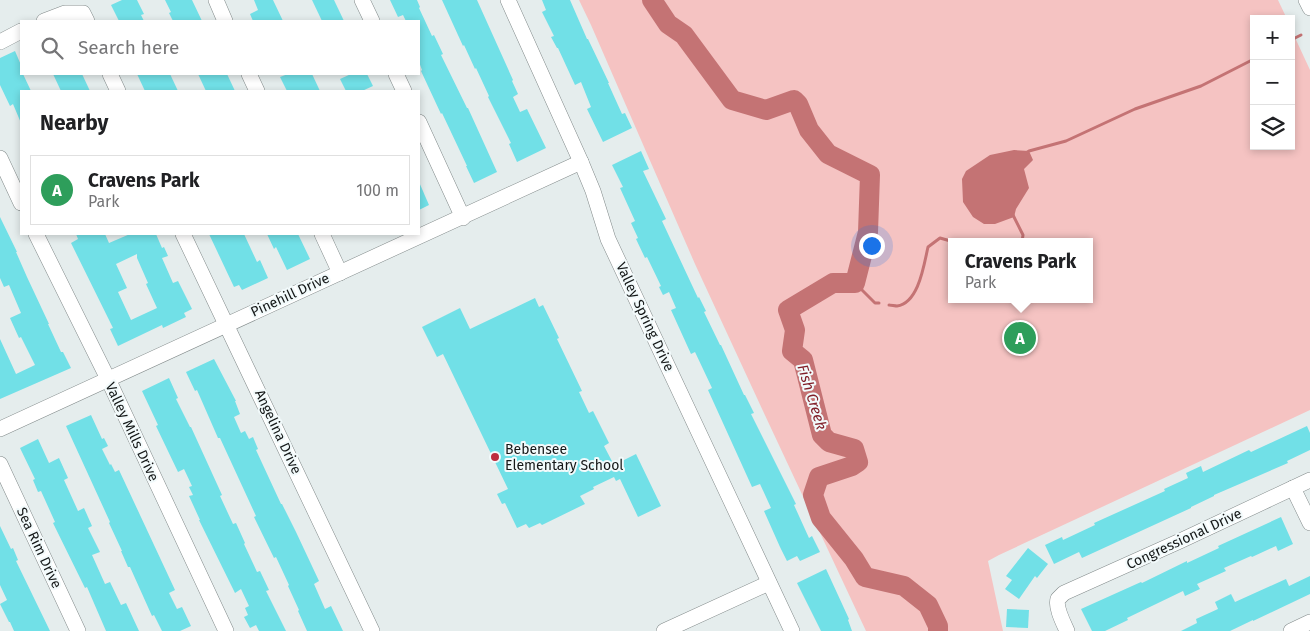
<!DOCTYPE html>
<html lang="en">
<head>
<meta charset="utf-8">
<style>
  body { margin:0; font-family:"Fira Sans",sans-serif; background:#f6f6f6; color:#202124 }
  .controls { position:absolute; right:15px; top:15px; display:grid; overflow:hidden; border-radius:0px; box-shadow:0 2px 8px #0003 }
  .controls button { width:45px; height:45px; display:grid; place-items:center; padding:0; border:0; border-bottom:1px solid #e0e0e0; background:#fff; color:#202124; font:25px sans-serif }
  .you { position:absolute; left:871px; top:245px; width:18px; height:18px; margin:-12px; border:4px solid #fff; border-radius:50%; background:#1a73e8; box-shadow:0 0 0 8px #1a73e833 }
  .badge { display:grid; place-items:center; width:32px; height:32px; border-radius:50%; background:#2563eb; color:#fff; font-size:16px; font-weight:700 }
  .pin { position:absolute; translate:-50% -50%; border:2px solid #fff; box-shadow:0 1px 5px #0006 }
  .popup { position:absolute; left:948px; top:238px; width:145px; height:65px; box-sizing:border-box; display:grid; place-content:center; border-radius:0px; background:#fff; filter:drop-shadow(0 1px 4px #0005); font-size:16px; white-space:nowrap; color:#757577 }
  .popup b { font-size:19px; color:#202124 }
  .popup::after { content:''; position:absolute; left:50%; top:100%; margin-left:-10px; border:10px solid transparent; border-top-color:#fff }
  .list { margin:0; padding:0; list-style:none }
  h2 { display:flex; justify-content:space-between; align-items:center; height:65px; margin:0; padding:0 20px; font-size:21px }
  h2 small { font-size:16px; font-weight:400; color:#757577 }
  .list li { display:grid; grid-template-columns:32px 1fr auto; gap:15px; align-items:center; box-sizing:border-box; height:70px; margin:0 10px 10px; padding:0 10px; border:1px solid #e0e0e0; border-radius:0px }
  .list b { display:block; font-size:19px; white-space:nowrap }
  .list p { margin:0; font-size:16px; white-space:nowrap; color:#757577 }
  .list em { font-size:16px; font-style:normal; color:#757577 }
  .icon { flex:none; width:28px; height:28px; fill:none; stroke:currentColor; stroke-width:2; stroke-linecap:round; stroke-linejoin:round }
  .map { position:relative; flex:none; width:1310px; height:631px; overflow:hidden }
  .search { position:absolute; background:#fff; box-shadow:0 2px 8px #0003; left:20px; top:20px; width:400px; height:55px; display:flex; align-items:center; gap:12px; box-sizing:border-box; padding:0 18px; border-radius:0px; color:#757577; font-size:19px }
  .panel { position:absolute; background:#fff; box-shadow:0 2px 8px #0003; left:20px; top:90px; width:400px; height:145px; border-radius:0px }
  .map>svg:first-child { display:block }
  .green { fill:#f5c3c2; fill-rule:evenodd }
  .water { fill:#c47374 }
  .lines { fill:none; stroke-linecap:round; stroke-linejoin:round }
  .stream { stroke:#c47374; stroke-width:3 }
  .river { stroke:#c47374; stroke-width:20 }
  .building { fill:#71e0e7; fill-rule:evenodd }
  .minor-casing { stroke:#838b8b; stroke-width:16 }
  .minor { stroke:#fff; stroke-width:15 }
  .poi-dot { fill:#bd2d3e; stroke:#f2fafb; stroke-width:2 }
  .labels { text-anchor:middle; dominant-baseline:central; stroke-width:4; stroke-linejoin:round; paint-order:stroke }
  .street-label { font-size:14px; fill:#141717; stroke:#f2fafb }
  .poi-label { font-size:14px; fill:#141717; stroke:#f2fafb; text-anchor:start }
  .water-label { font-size:15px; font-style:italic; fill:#82202a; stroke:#f2fafb }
</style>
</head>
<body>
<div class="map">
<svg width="1310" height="631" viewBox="0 0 1310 631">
  <rect width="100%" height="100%" fill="#e5eded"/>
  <path class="green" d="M579,0h699l9,19h-33v127h37v-117l19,41v340l-311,145 -11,6 15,70h-137l-103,-220 -68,-147 -104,-239zM951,242h138v57h-138z"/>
  <polygon class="water" points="1014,150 1029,151 1033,160 1024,169 1029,188 1016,209 1014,217 995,224 984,224 973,217 963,202 962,179 966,171 990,155"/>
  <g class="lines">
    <g class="stream">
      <polyline points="1291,40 1301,35"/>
      <polyline points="1026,153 1029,151 1066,141 1135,109 1201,86 1254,59"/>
      <polyline points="1013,215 1023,235 1022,242"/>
      <polyline points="855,283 875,303 879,303"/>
      <path d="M889,305c1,0 7,1 8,1 22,-3 27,-42 31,-59l12,-9 14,4"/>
    </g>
    <polyline class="river" points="652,0 668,24 684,35 732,100 766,110 794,100 798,104 809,130 828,154 870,175 868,232 855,283 833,283 788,310 795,330 792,351 803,360 822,435 829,442 854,449 858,462 852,466 819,477 813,495 821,518 854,559 865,577 904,586 928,605 938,626 938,631"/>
  </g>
  <g class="building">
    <polygon points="122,0 137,0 144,14 141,15 144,21 119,21 111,5"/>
    <polygon points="165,0 192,0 202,21 173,21 169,13 171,12"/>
    <polygon points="254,0 273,0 283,21 253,21 250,14 258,10"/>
    <polygon points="312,0 334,0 344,21 322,21"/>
    <polygon points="390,0 417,0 420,7 419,8 432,36 434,35 443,54 441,55 467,108 468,108 497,172 474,183 466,166 467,166 442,113 441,114 421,71 422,70 419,62 419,21 406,21 403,15 398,17"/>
    <polygon points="442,0 477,0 513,80 512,81 518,94 513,97 520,112 527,109 546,148 517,162 509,144 511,143 488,97 489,96 476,68 475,69 464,45 463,46"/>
    <polygon points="542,0 570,0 587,39 588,39 609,83 608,83 622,114 625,113 632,128 603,142 587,109 591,107 581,82 575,85 558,48 557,48 551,37 554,36 542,12 546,10"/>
    <polygon points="15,51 21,65 21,74 23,74 31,91 21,91 21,123 13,104 10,106 0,85 0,58"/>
    <polygon points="53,74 82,74 90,91 61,91"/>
    <polygon points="137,74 170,74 178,91 145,91"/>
    <polygon points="198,74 227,74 235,91 206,91"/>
    <polygon points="288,74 312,74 320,91 287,91 280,77"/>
    <polygon points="351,74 367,74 373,86 362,91 346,91 340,79"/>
    <polygon points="641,151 649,169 643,171 666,219 662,221 698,298 699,297 706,311 704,312 720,345 721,345 744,395 745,395 754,413 751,414 796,504 794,505 809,538 812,536 820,552 800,561 797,556 787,561 780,547 764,511 771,508 760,484 752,487 708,390 712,388 695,352 691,354 671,310 676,308 669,292 663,295 659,287 661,286 647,257 645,258 636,239 638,238 631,223 635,221 620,188 623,187 612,165"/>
    <polygon points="419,182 429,205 419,210"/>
    <polygon points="0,217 17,252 16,252 27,277 49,324 48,324 61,352 63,352 71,368 0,399 0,339 16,374 35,365 21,337 19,338 10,318 21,313 9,285 4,287 0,278"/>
    <path d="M76,234h29l4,9 21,-9h26l6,14 2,-1 4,9 -6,2 11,25 5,-2 14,28 -8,4 2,4 -23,11 -1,-3 -44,21 -8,-17 3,-1 -42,-85 7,-4zM137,254v4l11,25 -2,1 11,24 -26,12 -13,-28 9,-4 -11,-24z"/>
    <polygon points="209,234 244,234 257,262 260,260 268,278 242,290 239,285 234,287"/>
    <polygon points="267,234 298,234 310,259 287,270 276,247 274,249"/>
    <polygon points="535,298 539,307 543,305 559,338 557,339 582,391 579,392 589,413 593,411 609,443 604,446 614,465 636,454 661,506 638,517 620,479 616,481 614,477 593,487 594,489 580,496 585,504 542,525 540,523 529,528 526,524 517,528 505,503 502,504 497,494 508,489 443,354 437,357 422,327 460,308 470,329"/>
    <polygon points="214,359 236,401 235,401 240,414 234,417 241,433 245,431 249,439 253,437 258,449 256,450 281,504 282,504 296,532 319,581 314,584 325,609 331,606 343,631 307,631 298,611 299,610 288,586 289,585 276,557 274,558 254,517 256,516 220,438 218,438 197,390 195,391 186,372"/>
    <polygon points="169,378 178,398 176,399 190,427 191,427 222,495 220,496 233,524 236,523 245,543 244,544 257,572 260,571 269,590 266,591 286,631 259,631 256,625 250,628 244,617 248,615 245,608 249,606 241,589 235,593 199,520 200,520 189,496 193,495 189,487 192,486 184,469 178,472 156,426 158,425 142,391"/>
    <polygon points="91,415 102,439 104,438 108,446 102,449 110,465 111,464 115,472 119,470 175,590 169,593 177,609 182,607 191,626 180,631 162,631 154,615 152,616 130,567 128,567 121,551 122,551 109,523 110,522 66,426"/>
    <polygon points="1307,426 1310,433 1310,450 1287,461 1288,463 1214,495 1214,496 1191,507 1191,508 1082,558 1079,552 1054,564 1045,545 1062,537 1063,540 1095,525 1094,523 1165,491 1164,489 1188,478 1186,473 1201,466 1203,472 1249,450 1251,452"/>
    <polygon points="38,439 49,463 59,458 68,478 64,480 78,511 84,508 92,526 88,528 100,552 92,555 105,584 110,582 121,605 126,603 139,631 106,631 87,587 85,588 53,523 55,522 41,491 38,492 33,480 35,479 20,448"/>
    <polygon points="1281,517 1293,544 1278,551 1276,546 1252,557 1251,556 1224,568 1226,571 1197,584 1200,589 1185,596 1183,591 1127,618 1128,620 1105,631 1092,631 1081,609 1141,582 1142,583 1187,561 1187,563 1219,548 1218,546"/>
    <polygon points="0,526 11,549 13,548 18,560 16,561 50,631 14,631 10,622 9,622 0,604 7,600 0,585"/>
    <polygon points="1028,548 1048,564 1037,578 1035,576 1019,599 1005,589 1012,580 1006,576"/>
    <polygon points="826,569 849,619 848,620 852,631 821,631 797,583"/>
    <polygon points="1310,576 1310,594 1253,621 1253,620 1230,631 1181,631 1197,623 1196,619 1218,609 1215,602 1231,594 1235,602 1286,579 1289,586"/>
    <polygon points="1007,609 1029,610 1028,628 1006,627"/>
  </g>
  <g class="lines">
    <defs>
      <g id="minor">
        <polyline points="216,0 225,21"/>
        <polyline points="362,0 372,21"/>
        <polyline points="508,0 581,162 593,191 608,239 792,631"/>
        <polyline points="1306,0 1310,8"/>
        <polyline points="44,21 65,13 83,13 87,21"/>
        <polyline points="0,42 21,31"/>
        <polyline points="110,74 118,91"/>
        <polyline points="249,74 257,91"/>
        <polyline points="396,74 404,91"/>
        <polyline points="419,122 463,218"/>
        <polyline points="0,158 21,203"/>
        <polyline points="36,234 108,379 226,631"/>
        <polyline points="183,234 372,631"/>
        <polyline points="322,234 340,273"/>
        <polyline points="0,429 581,162"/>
        <polyline points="0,464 78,631"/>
        <polyline points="1293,488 1310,523"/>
        <polyline points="664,631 769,583"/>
        <path d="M1067,631c-3,-7 -12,-24 -9,-32 1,-1 5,-5 6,-6l116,-52 130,-61"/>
        <polyline points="1291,631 1310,622"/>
      </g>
    </defs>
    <use href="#minor" class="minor-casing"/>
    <use href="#minor" class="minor"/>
  </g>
  <circle class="poi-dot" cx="495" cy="457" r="5"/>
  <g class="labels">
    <g class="street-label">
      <text transform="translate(290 295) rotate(-25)">Pinehill Drive</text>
      <text transform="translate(645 317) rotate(65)">Valley Spring Drive</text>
      <text transform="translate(132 432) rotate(65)">Valley Mills Drive</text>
      <text transform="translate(278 432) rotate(65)">Angelina Drive</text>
      <text transform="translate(1184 539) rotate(-25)">Congressional Drive</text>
      <text transform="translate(39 548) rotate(65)">Sea Rim Drive</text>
    </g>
    <g class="poi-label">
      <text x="505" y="449">Bebensee<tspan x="505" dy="16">Elementary School</tspan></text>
    </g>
    <g class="water-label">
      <text transform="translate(812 397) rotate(73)">Fish Creek</text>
    </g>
  </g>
</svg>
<div class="controls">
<button>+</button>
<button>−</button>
<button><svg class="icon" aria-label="layers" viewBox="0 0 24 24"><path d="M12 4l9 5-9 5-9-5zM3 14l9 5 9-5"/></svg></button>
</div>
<div class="you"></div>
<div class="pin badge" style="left:1020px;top:338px;background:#2e9e5b">A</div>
<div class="popup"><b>Cravens Park</b>Park</div>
<div class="search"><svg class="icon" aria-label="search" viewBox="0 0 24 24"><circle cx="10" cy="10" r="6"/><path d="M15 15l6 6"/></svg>Search here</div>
<section class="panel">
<h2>Nearby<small></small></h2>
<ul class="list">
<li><span class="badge" style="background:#2e9e5b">A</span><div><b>Cravens Park</b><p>Park</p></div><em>100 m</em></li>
</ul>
</section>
</div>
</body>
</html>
